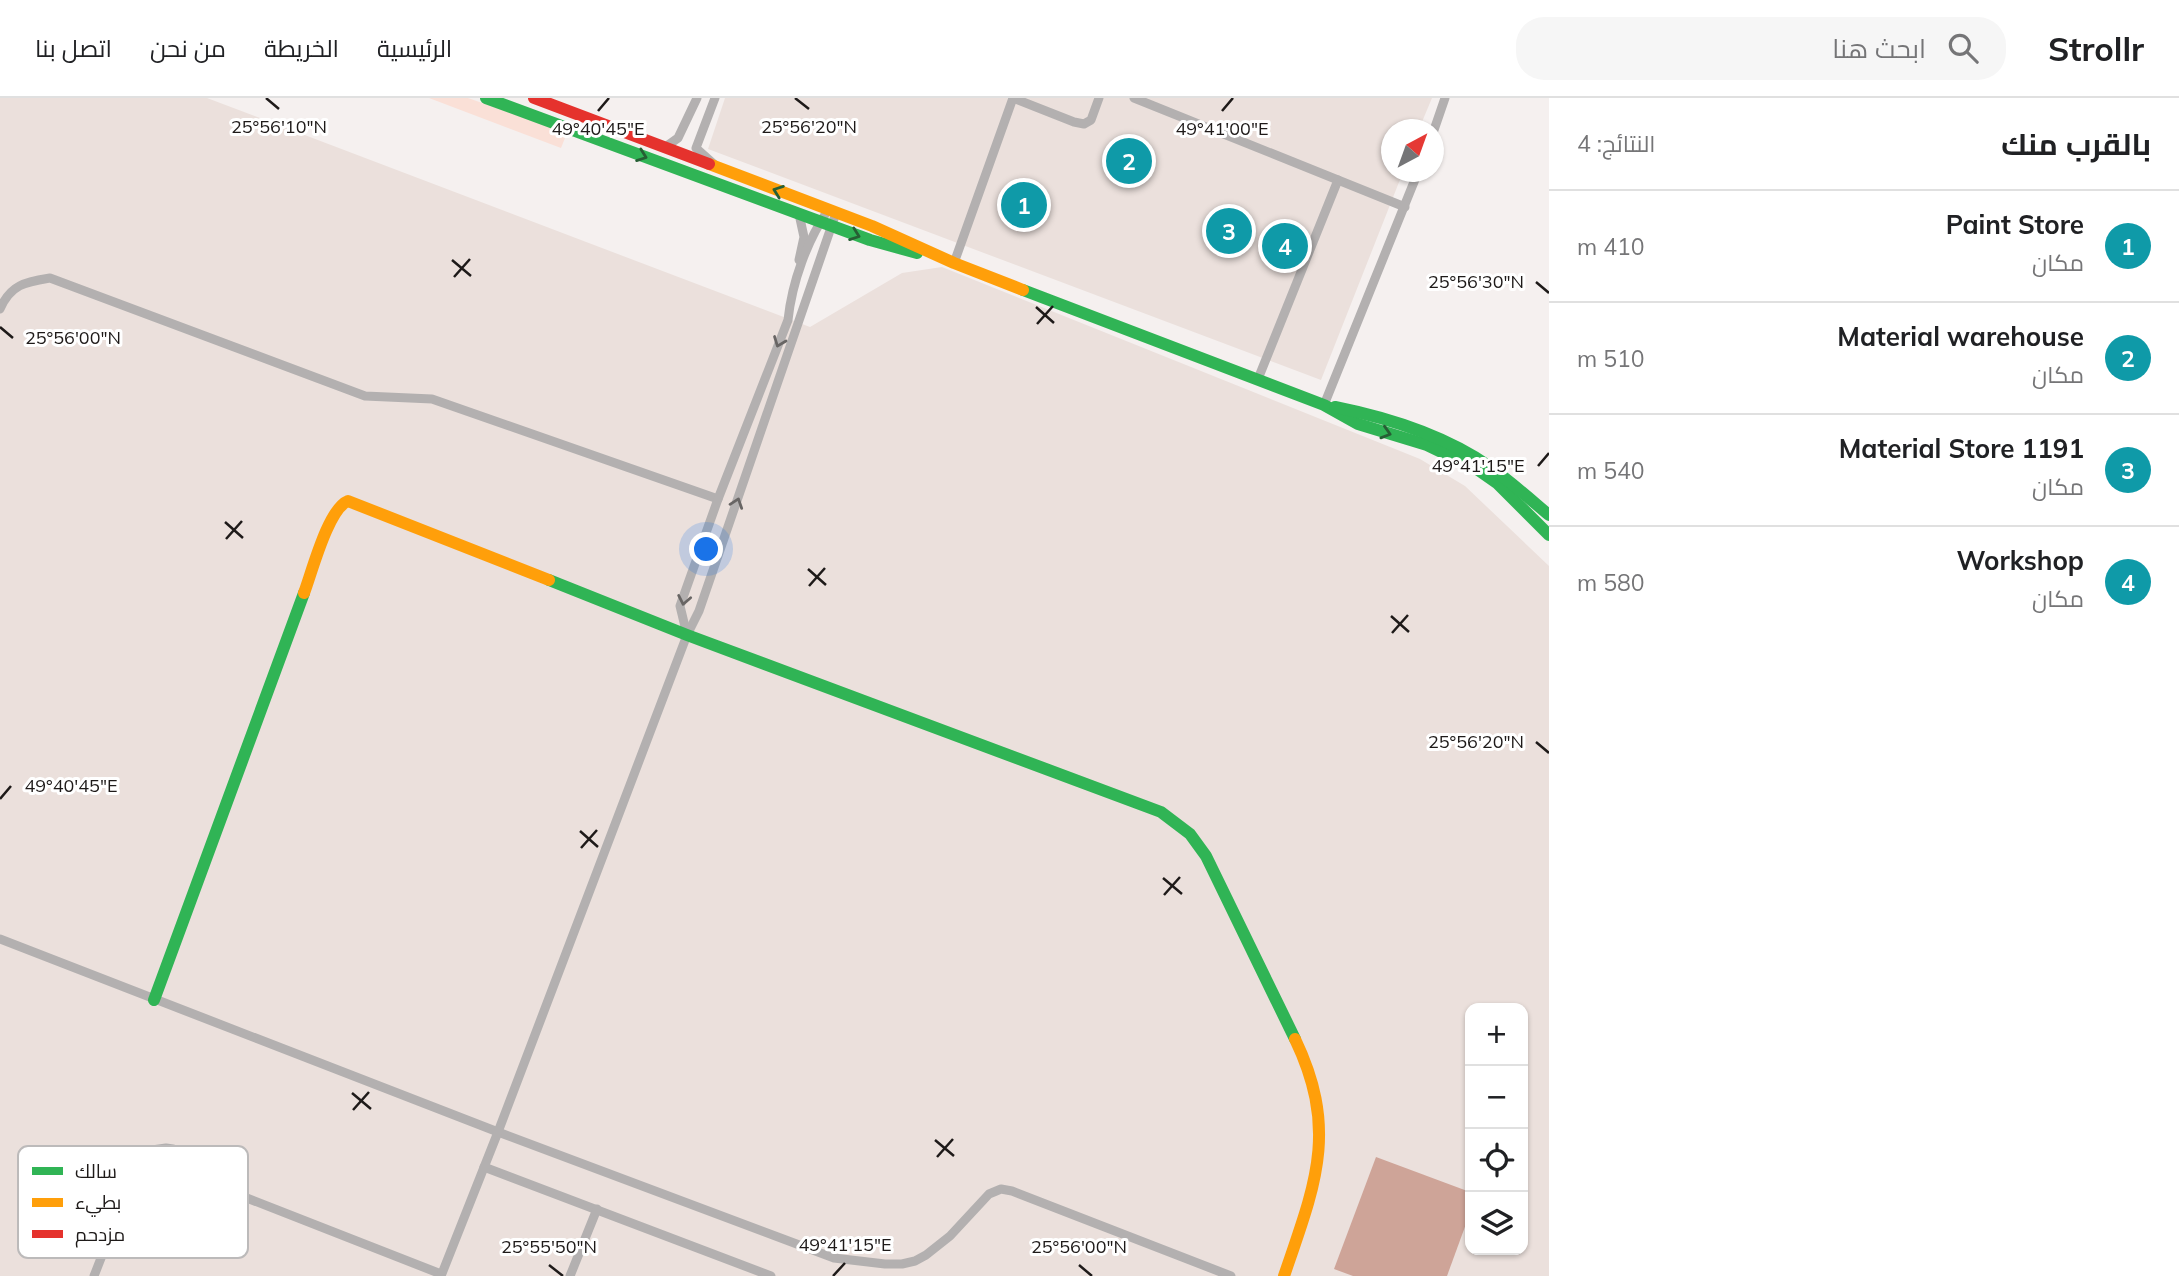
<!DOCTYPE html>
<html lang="ar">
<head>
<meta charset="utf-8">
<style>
  body { margin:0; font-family:Mulish,Cairo,sans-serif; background:#f6f6f6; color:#202124; direction:rtl }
  .controls { position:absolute; right:21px; bottom:21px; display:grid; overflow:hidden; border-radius:14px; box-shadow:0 2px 5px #0004 }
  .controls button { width:63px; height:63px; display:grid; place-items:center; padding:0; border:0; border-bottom:2px solid #e0e0e0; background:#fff; color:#202124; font:35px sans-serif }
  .compass { position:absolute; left:1381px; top:21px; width:63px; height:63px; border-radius:50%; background:#fff; box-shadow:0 2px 5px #0004; rotate:41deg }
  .you { position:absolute; left:707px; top:452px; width:24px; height:24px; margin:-18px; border:5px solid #fff; border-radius:50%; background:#1a73e8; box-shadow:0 0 0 10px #1a73e833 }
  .badge { display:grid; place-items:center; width:46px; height:46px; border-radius:50%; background:#d93025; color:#fff; font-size:23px; font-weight:700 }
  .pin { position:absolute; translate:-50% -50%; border:4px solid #fff; box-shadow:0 2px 7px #0006 }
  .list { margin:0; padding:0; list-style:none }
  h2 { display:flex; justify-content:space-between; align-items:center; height:91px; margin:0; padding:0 28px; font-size:30px }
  h2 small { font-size:23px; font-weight:400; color:#757577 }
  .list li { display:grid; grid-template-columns:46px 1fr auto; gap:21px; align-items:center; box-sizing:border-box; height:112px; padding:0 28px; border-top:2px solid #e0e0e0 }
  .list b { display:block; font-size:26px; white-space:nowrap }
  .list p { margin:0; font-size:23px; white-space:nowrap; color:#757577 }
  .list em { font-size:23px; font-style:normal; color:#757577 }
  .icon { flex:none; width:38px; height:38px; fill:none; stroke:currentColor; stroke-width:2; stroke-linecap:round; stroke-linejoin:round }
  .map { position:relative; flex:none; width:1549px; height:1178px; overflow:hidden; direction:ltr }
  header { display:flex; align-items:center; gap:42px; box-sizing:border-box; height:98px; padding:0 35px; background:#fff; border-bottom:2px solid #e0e0e0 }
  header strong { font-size:33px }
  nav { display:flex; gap:38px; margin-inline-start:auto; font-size:24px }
  .search { width:490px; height:63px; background:#f6f6f6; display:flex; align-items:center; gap:18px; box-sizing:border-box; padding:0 24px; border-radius:28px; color:#757577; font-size:26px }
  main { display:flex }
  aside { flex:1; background:#fff }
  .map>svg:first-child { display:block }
  .built { fill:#ebe0dc; fill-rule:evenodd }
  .green { fill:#fae0d7 }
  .water { fill:#cea498 }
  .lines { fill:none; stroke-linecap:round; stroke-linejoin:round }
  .street { stroke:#b3b0b0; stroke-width:9 }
  .fast { stroke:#30b455; stroke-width:12 }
  .slow { stroke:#ff9f0a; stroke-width:12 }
  .jam { stroke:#e5322d; stroke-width:12 }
  .oneway { stroke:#265f34 }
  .oneway2 { stroke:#686564 }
  .ticks { fill:none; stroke:#1e1a19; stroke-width:2.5 }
  .key { fill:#fff; stroke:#bcbaba; stroke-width:2 }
  .key-label { font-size:19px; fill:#1e1a19 }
  .ticks-label { font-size:18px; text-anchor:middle; fill:#1e1a19; stroke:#fff; stroke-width:6; stroke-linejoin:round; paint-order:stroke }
</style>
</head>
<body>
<header>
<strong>Strollr</strong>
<div class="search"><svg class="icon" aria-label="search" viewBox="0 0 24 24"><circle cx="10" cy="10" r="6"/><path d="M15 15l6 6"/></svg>ابحث هنا</div>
<nav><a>الرئيسية</a><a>الخريطة</a><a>من نحن</a><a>اتصل بنا</a></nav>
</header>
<main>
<aside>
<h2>بالقرب منك<small>النتائج: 4</small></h2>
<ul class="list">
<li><span class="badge" style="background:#0f9aa8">1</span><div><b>Paint Store</b><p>مكان</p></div><em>410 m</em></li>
<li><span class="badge" style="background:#0f9aa8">2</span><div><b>Material warehouse</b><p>مكان</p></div><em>510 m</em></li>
<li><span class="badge" style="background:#0f9aa8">3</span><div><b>1191 Material Store</b><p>مكان</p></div><em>540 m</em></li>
<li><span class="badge" style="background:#0f9aa8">4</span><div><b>Workshop</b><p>مكان</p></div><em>580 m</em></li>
</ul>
</aside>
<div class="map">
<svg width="1549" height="1178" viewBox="0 0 1549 1178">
  <rect width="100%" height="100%" fill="#f5f0ef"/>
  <g class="built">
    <path d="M0,0h207l603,229 92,-54 40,-6 478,192 45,27 84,80v710h-1549zM1470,910h53v242h-53z"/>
    <polygon points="725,0 1432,0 1419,31 1392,32 1392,74 1403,74 1321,282 708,51"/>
  </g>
  <polygon class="green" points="429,0 468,0 567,35 561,50"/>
  <polygon class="water" points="1376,1059 1470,1094 1470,1115 1447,1178 1353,1178 1334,1171"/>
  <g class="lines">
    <g class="street">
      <polyline points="1013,0 1074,24 1084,26 1091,22 1099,0"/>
      <polyline points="1134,0 1405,109"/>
      <polyline points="1434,32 1445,0"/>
      <polyline points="664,50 678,40 697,0"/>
      <polyline points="715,67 696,50 715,0"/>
      <polyline points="799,116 804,139 799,162"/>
      <polyline points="954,165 1013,0"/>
      <path d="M0,211c11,-25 26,-27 50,-31l315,118 67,3 286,100"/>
      <polyline points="1258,281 1338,82"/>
      <polyline points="1324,307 1418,74"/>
      <path d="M687,537l-7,-29 38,-107 70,-179c4,-38 19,-79 40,-110"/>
      <polyline points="0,841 498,1034 834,1160 885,1166 902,1166 915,1163 926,1157 950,1138 989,1096 1001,1091 1012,1093 1231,1178"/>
      <polyline points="484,1069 771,1178"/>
      <polyline points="94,1178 139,1063 152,1052 166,1050 173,1051 177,1054 191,1075 206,1084 441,1176"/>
      <polyline points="441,1178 498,1034 687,537 699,513 836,115"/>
      <polyline points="570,1178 597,1111"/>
    </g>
    <g class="fast">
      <polyline points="486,0 870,142 917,155"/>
      <polyline points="1023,192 1324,307 1358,326 1427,347 1477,371 1497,385 1549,437"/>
      <path d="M1335,309c55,11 109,28 155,60 21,15 40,32 59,48"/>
      <polyline points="549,482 687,537 1161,714 1190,736 1206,758 1295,941"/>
      <polyline points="154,902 304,495"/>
    </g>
    <g class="slow">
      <polyline points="709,66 872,128 954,165 1023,192"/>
      <path d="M304,495c8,-21 24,-84 44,-92l201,79"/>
      <path d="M1284,1178c31,-91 55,-145 11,-237"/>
    </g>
    <polyline class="jam" points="534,0 709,66"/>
  </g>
  <defs><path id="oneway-chevron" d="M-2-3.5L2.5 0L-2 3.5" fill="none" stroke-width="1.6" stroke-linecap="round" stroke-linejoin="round" transform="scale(1.75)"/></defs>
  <g class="oneway">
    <use href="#oneway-chevron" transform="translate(642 58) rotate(20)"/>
    <use href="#oneway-chevron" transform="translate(778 93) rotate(-160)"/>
    <use href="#oneway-chevron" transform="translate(855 137) rotate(20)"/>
    <use href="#oneway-chevron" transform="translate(1386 335) rotate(17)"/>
  </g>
  <g class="oneway2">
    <use href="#oneway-chevron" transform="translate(779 244) rotate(111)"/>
    <use href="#oneway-chevron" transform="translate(737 405) rotate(-71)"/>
    <use href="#oneway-chevron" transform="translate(684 502) rotate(101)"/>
  </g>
  <path class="ticks" d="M266,0l13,11M795,0l14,11M598,13l11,-13M1222,13l11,-13M452,162l19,16M454,179l16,-18M1536,184l13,11M1036,209l18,16M1037,226l16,-18M0,229l13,11M1538,368l11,-13M225,424l18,16M226,441l16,-18M808,471l18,16M809,488l16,-18M1391,518l18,16M1392,535l16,-18M1536,644l13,11M0,701l11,-13M580,733l18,16M581,750l16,-18M1163,780l19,16M1164,797l16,-18M352,995l19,16M353,1012l16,-18M935,1042l19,16M937,1059l16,-18M549,1167l14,11M1079,1167l13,11M833,1178l12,-13"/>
  <rect x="18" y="1048" width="230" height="112" rx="10" class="key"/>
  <rect x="32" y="1069" width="31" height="8" fill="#30b455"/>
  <rect x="32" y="1100" width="31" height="9" fill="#ff9f0a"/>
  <rect x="32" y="1132" width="31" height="8" fill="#e5322d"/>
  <g class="key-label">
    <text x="75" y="1080">سالك</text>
    <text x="75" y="1111">بطيء</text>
    <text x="75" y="1143">مزدحم</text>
  </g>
  <g class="ticks-label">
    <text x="279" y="35">25°56'10"N</text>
    <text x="809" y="35">25°56'20"N</text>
    <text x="598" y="37">49°40'45"E</text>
    <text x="1222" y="37">49°41'00"E</text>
    <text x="1476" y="190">25°56'30"N</text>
    <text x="73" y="246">25°56'00"N</text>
    <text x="1478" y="374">49°41'15"E</text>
    <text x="1476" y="650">25°56'20"N</text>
    <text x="71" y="694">49°40'45"E</text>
    <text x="845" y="1153">49°41'15"E</text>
    <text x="549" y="1155">25°55'50"N</text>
    <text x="1079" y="1155">25°56'00"N</text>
  </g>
</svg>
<div class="controls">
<button>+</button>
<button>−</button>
<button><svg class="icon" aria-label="locate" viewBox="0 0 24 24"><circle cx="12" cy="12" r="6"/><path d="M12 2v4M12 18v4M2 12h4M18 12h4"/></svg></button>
<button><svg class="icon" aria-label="layers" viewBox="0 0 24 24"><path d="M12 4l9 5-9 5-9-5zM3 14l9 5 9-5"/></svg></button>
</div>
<svg class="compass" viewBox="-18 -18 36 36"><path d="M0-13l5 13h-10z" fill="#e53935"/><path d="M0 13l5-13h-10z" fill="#757577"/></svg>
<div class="you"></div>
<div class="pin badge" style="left:1024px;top:107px;background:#0f9aa8">1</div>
<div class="pin badge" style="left:1129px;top:63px;background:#0f9aa8">2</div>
<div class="pin badge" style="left:1229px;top:133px;background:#0f9aa8">3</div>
<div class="pin badge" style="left:1285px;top:148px;background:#0f9aa8">4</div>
</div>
</main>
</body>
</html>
